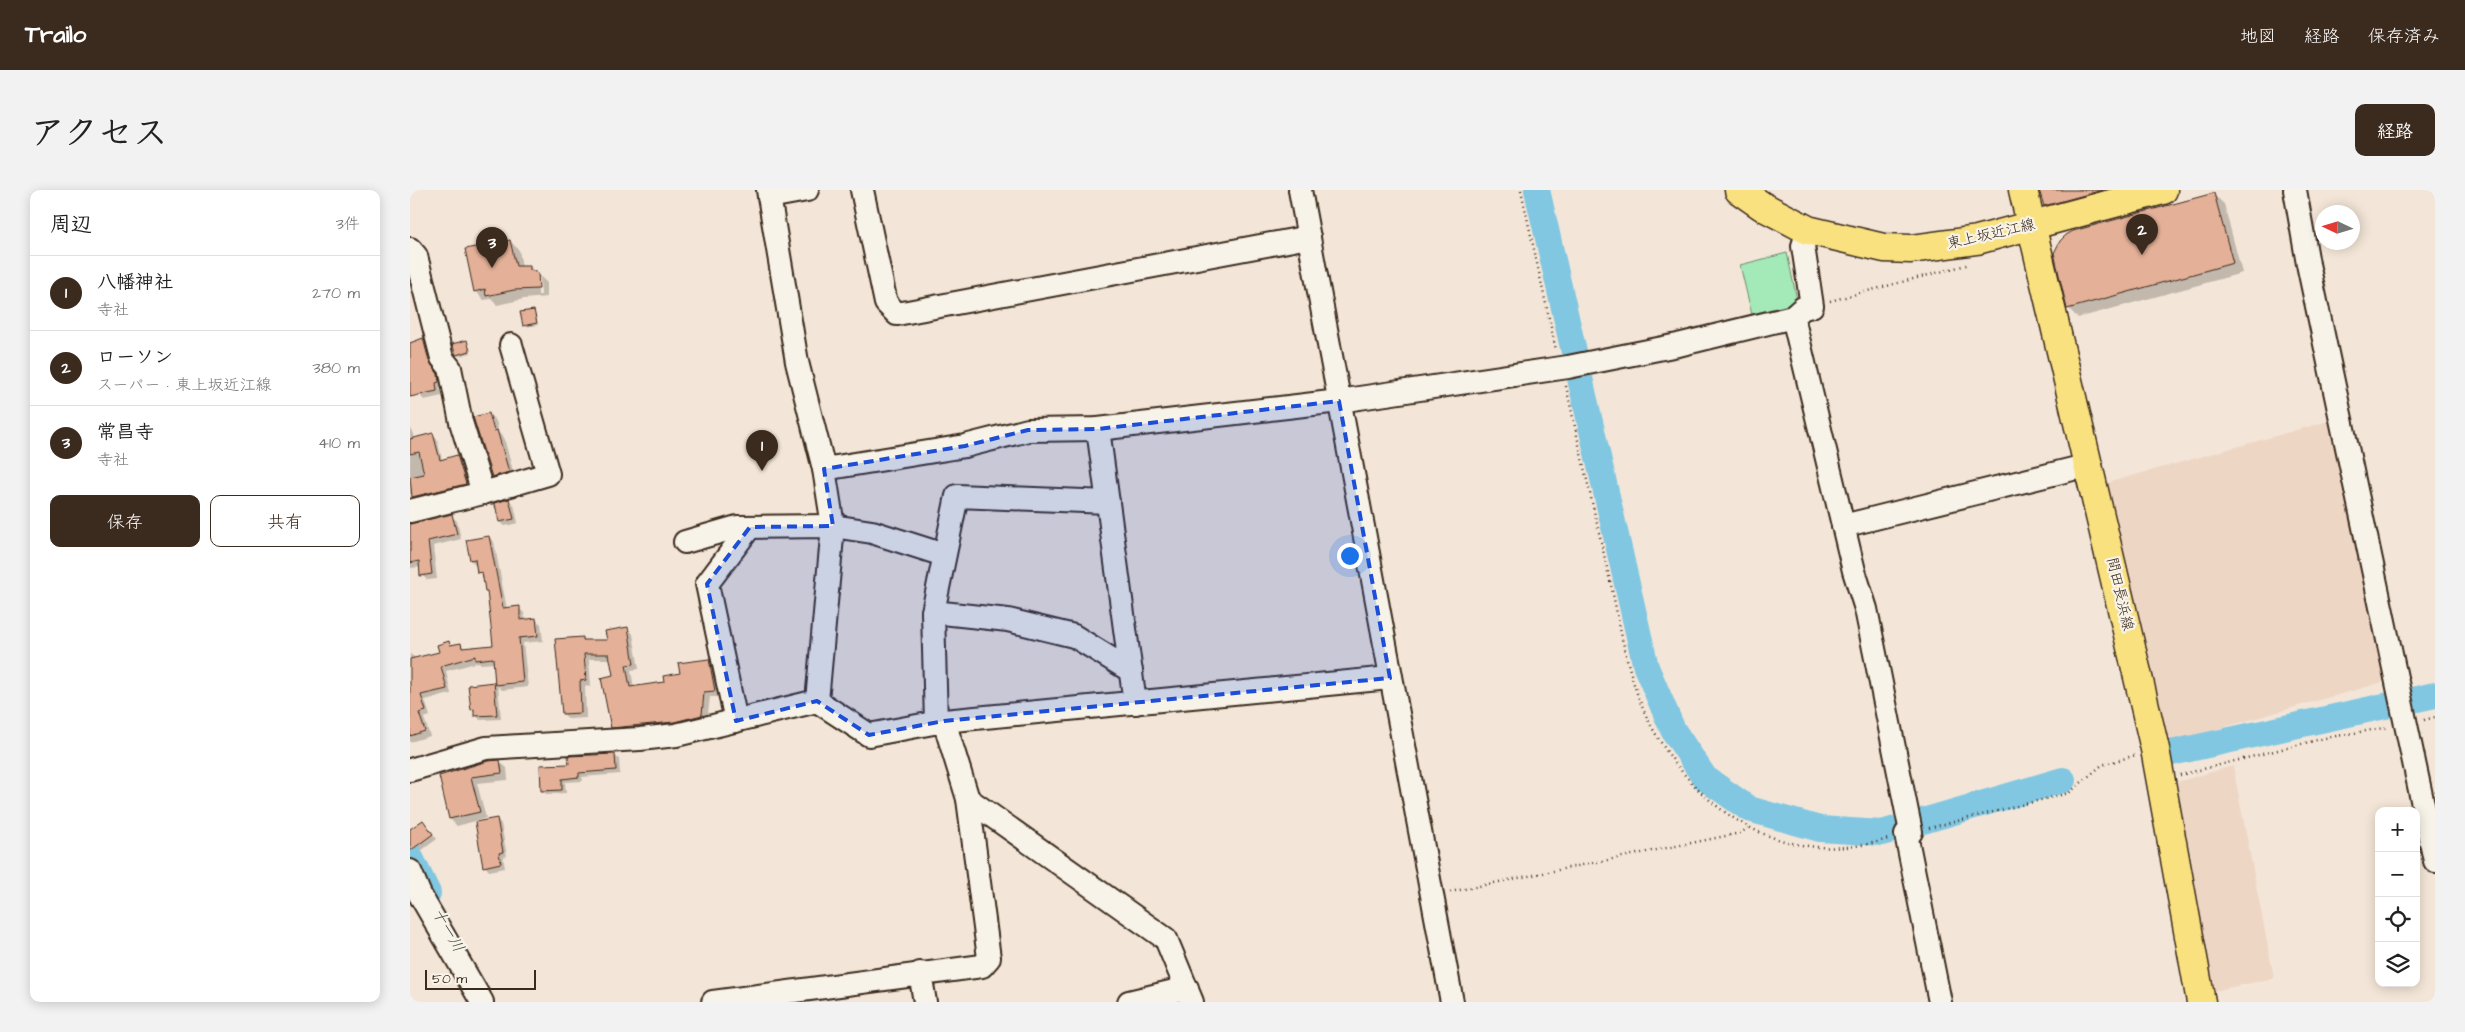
<!DOCTYPE html>
<html lang="ja">
<head>
<meta charset="utf-8">
<style>
  body { margin:0; font-family:"Architects Daughter","Klee One",sans-serif; background:#f2f2f2; color:#222 }
  .controls { position:absolute; right:15px; bottom:15px; display:grid; overflow:hidden; border-radius:10px; box-shadow:0 2px 12px #0003 }
  .controls button { width:45px; height:45px; display:grid; place-items:center; padding:0; border:0; border-bottom:1px solid #e0e0e0; background:#fff; color:#222; font:25px sans-serif }
  .compass { position:absolute; left:1905px; top:15px; width:45px; height:45px; border-radius:50%; background:#fff; box-shadow:0 2px 12px #0003; rotate:274deg }
  .scale { position:absolute; left:15px; bottom:12px; width:111px; box-sizing:border-box; padding-left:5px; border:2px solid #3b2a1e; border-top:0; font-size:14px; line-height:18px; white-space:nowrap; color:#3b2a1e; -webkit-text-stroke:4px #f7f3e8; paint-order:stroke }
  .you { position:absolute; left:939px; top:365px; width:18px; height:18px; margin:-12px; border:4px solid #fff; border-radius:50%; background:#1a73e8; box-shadow:0 0 0 8px #1a73e833 }
  .badge { display:grid; place-items:center; width:32px; height:32px; border-radius:50%; background:#3b2a1e; color:#fff; font-size:16px; font-weight:700 }
  .pin { position:absolute; translate:-50% -41px; filter:drop-shadow(0 1px 2px #0008) }
  .pin::after { content:''; position:absolute; top:26px; width:18px; height:15px; background:inherit; clip-path:polygon(0 0,100% 0,50% 100%) }
  .list { margin:0; padding:0; list-style:none }
  h2 { display:flex; justify-content:space-between; align-items:center; height:65px; margin:0; padding:0 20px; font-size:21px }
  h2 small { font-size:16px; font-weight:400; color:#767676 }
  .list li { display:grid; grid-template-columns:32px 1fr auto; gap:15px; align-items:center; box-sizing:border-box; height:75px; padding:0 20px; border-top:1px solid #e0e0e0 }
  .list b { display:block; font-size:19px; white-space:nowrap }
  .list p { margin:0; font-size:16px; white-space:nowrap; color:#767676 }
  .list em { font-size:16px; font-style:normal; color:#767676 }
  .actions { display:flex; gap:10px; padding:15px 20px }
  .actions a { flex:1; padding:11px 0; border:1px solid #3b2a1e; border-radius:10px; text-align:center; font-size:18px; color:#3b2a1e }
  .actions .main { background:#3b2a1e; color:#fff }
  .icon { flex:none; width:28px; height:28px; fill:none; stroke:currentColor; stroke-width:2; stroke-linecap:round; stroke-linejoin:round }
  .map { position:relative; flex:none; width:2025px; height:812px; overflow:hidden; border-radius:10px }
  header { display:flex; align-items:center; gap:30px; box-sizing:border-box; height:70px; padding:0 25px; background:#3b2a1e; color:#fff }
  header strong { font-size:24px }
  nav { display:flex; gap:28px; margin-inline-start:auto; font-size:18px }
  .intro { display:flex; align-items:center; justify-content:space-between; box-sizing:border-box; height:120px; padding:0 30px }
  h1 { margin:0; font-size:35px }
  .button { padding:12px 22px; border-radius:10px; background:#3b2a1e; color:#fff; font-size:18px; font-weight:700 }
  main { display:flex; gap:30px; padding:0 30px }
  aside { flex:1; background:#fff; border-radius:10px; box-shadow:0 2px 12px #0003 }
  .map>svg:first-child { display:block }
  .built { fill:#eed6c4 }
  .green { fill:#a3eab8; stroke:#6f8a6b }
  .shadow { fill:#0003; fill-rule:evenodd }
  .lines { fill:none; stroke-linecap:round; stroke-linejoin:round }
  .river { stroke:#81c7e2; stroke-width:26 }
  .building { fill:#e4b097; stroke:#3b2a1e }
  .minor-casing { stroke:#3b2a1e; stroke-width:26 }
  .major-casing { stroke:#3b2a1e; stroke-width:31 }
  .path { stroke:#3b2a1e; stroke-width:2.5; stroke-dasharray:1 4; stroke-linecap:butt }
  .minor { stroke:#f7f3e8; stroke-width:22 }
  .major { stroke:#fae180; stroke-width:28 }
  .marked { fill:#1d4ed8; fill-opacity:0.2; stroke:#1d4ed8; stroke-width:4; stroke-dasharray:10 6; stroke-linejoin:round }
  .labels { text-anchor:middle; dominant-baseline:central; stroke-width:4.5; stroke-linejoin:round; paint-order:stroke }
  .street-label { font-size:15px; fill:#3b2a1e; stroke:#f7f3e8 }
  .water-label { font-size:16px; font-style:italic; fill:#4c514f; stroke:#f7f3e8 }
</style>
</head>
<body>
<header>
<strong>Trailo</strong>
<nav><a>地図</a><a>経路</a><a>保存済み</a></nav>
</header>
<div class="intro"><h1>アクセス</h1><a class="button">経路</a></div>
<main>
<aside>
<h2>周辺<small>3件</small></h2>
<ul class="list">
<li><span class="badge">1</span><div><b>八幡神社</b><p>寺社</p></div><em>270 m</em></li>
<li><span class="badge">2</span><div><b>ローソン</b><p>スーパー · 東上坂近江線</p></div><em>380 m</em></li>
<li><span class="badge">3</span><div><b>常昌寺</b><p>寺社</p></div><em>410 m</em></li>
</ul>
<div class="actions"><a class="main">保存</a><a>共有</a></div>
</aside>
<div class="map">
<svg width="2025" height="812" viewBox="0 0 2025 812">
  <rect width="100%" height="100%" fill="#f3e6d8"/>
  <filter id="ink" filterUnits="userSpaceOnUse"><feTurbulence type="fractalNoise" baseFrequency=".02" numOctaves="2"/><feDisplacementMap in="SourceGraphic" scale="10" xChannelSelector="R" yChannelSelector="G"/><feConvolveMatrix kernelMatrix="1 2 1 2 8 2 1 2 1" color-interpolation-filters="sRGB"/></filter>
  <g filter="url(#ink)">
    <g class="built">
      <polygon points="1926,229 1981,490 1758,553 1693,294"/>
      <polygon points="1823,576 1864,788 1804,801 1767,592"/>
    </g>
    <polygon class="green" points="1377,63 1387,110 1383,121 1343,129 1330,75"/>
    <g class="shadow">
      <polygon points="1630,0 1736,0 1645,24 1635,15"/>
      <polygon points="1804,5 1814,14 1832,83 1668,128 1658,118"/>
      <path d="M100,51l9,9 3,17h8l17,16v14l-23,2 -27,6 -6,-6 -7,1 -9,-9zM127,85l3,3 1,17h-3z"/>
      <polygon points="124,121 128,135 116,137 114,135"/>
      <polygon points="13,150 18,155 24,178 33,190 34,197 30,198 32,206 14,210 9,204 0,186 0,152"/>
      <polygon points="57,151 61,163 49,166 47,164"/>
      <polygon points="79,224 86,231 89,243 94,248 105,288 90,293 83,286"/>
      <polygon points="0,237 5,249 23,245 27,249 32,270 47,266 52,271 60,298 8,311 3,303 0,304"/>
      <polygon points="99,310 104,315 108,333 95,336 90,332 86,319 83,316"/>
      <polygon points="41,326 47,331 51,349 23,356 27,389 17,390 12,385 11,377 0,378 0,335"/>
      <polygon points="79,347 84,352 97,419 109,418 114,423 115,430 125,429 131,434 133,451 113,453 118,497 92,500 88,496 91,529 70,530 62,519 83,494 87,497 85,473 71,474 69,472 36,481 41,504 15,510 20,526 14,528 20,546 0,552 0,464 7,469 31,463 38,453 41,456 51,454 55,459 85,456 79,404 76,401 74,388 61,370"/>
      <polygon points="218,438 223,444 229,479 221,480 224,498 256,493 299,470 305,476 310,507 300,507 297,531 208,543 202,537 204,486 201,469 179,469 181,496 175,496 176,528 159,529 153,524 173,448 176,452 198,451"/>
      <polygon points="204,565 209,569 210,584 172,587 173,591 155,592 156,603 136,604 132,600 160,575"/>
      <polygon points="90,572 97,578 98,590 67,593 76,628 47,636 40,629 30,587"/>
      <polygon points="87,629 91,634 97,666 93,667 95,678 79,681 75,676"/>
      <polygon points="13,631 27,649 8,663 0,654 0,641"/>
    </g>
    <g class="lines">
      <g class="river">
        <polyline points="1127,0 1236,477 1263,540 1295,588 1339,619 1410,639 1472,643 1653,590"/>
        <polyline points="1761,563 2025,505"/>
        <polyline points="0,666 18,703"/>
      </g>
    </g>
    <g class="building">
      <polygon points="1629,0 1693,0 1634,16"/>
      <polygon points="1804,3 1823,73 1657,119 1644,63 1650,51 1656,45 1663,41"/>
      <polygon points="100,50 106,76 120,76 120,80 128,83 129,99 104,100 76,106 75,99 64,102 55,59"/>
      <polygon points="124,120 127,133 113,136 110,122"/>
      <polygon points="13,148 19,171 28,184 29,192 26,193 27,201 0,207 0,153"/>
      <polygon points="57,150 60,161 46,165 42,154"/>
      <polygon points="79,223 84,241 87,240 99,282 82,287 63,227"/>
      <polygon points="23,243 30,270 47,265 56,294 2,307 0,287 14,284 9,262 0,264 0,249"/>
      <polygon points="99,309 104,329 89,332 85,314 81,314"/>
      <polygon points="42,324 47,344 18,351 22,384 10,386 9,371 0,373 0,334"/>
      <polygon points="79,346 93,418 110,416 110,430 126,428 128,446 109,448 113,492 85,495 83,468 65,470 65,466 31,476 37,499 11,505 16,521 9,523 15,541 0,546 0,469 29,462 27,455 39,451 40,455 51,453 52,458 83,455 77,401 75,401 72,382 67,383 65,369 60,370 56,350"/>
      <polygon points="218,437 224,474 216,475 220,497 254,492 253,486 270,483 268,473 299,469 305,501 294,502 292,525 264,532 201,538 191,488 203,485 199,464 174,464 176,490 170,491 171,523 152,524 145,449 173,447 173,450 197,450 195,441"/>
      <polygon points="84,492 87,525 64,526 64,519 61,520 58,495"/>
      <polygon points="205,564 206,580 169,583 169,587 152,589 152,600 131,601 130,575 159,574 158,566"/>
      <polygon points="90,570 92,583 61,587 70,622 39,629 29,586 78,571"/>
      <polygon points="87,628 93,662 89,663 91,673 73,677 65,632"/>
      <polygon points="13,630 23,644 0,661 0,639"/>
    </g>
    <g class="lines">
      <defs>
        <g id="minor">
          <polyline points="358,0 387,172 414,279 555,256 618,240 688,239 929,211 1158,177 1268,155 1383,127 1393,118 1402,116 1393,56 1398,40"/>
          <polyline points="452,0 476,113 487,124 899,47"/>
          <polyline points="890,0 1042,812"/>
          <polyline points="1885,0 1898,74 2025,671"/>
          <polyline points="359,7 397,0"/>
          <polyline points="0,59 6,66 32,168 40,178 51,232 73,303 0,321"/>
          <polyline points="1383,127 1444,381 1456,419 1501,642"/>
          <polyline points="688,239 725,513"/>
          <polyline points="73,303 138,284 101,155"/>
          <polyline points="1433,336 1679,275"/>
          <polyline points="275,352 327,337 423,336 462,342 534,365"/>
          <polyline points="523,422 598,430 664,446 721,481"/>
          <polyline points="326,531 297,394 340,337"/>
          <polyline points="534,531 980,488"/>
          <polyline points="526,533 523,422 547,306 698,312"/>
          <polyline points="0,580 76,558 230,549 266,545 407,511 423,336 414,279"/>
          <polyline points="558,609 756,749 782,812"/>
          <polyline points="1496,644 1530,812"/>
          <polyline points="0,681 10,705 72,812"/>
          <polyline points="510,783 515,812"/>
          <polyline points="303,812 572,776 579,768 558,609 534,531 459,545 407,511"/>
          <polyline points="719,812 777,798"/>
        </g>
        <g id="major">
          <polyline points="1329,0 1352,16 1398,40 1474,58 1501,59 1567,50 1753,0"/>
          <polyline points="1613,0 1745,559 1791,812"/>
        </g>
      </defs>
      <use href="#minor" class="minor-casing"/>
      <use href="#major" class="major-casing"/>
      <g class="path">
        <polyline points="1111,0 1146,160"/>
        <polyline points="1420,111 1560,74"/>
        <path d="M1156,196c15,69 31,138 47,208 9,43 18,98 41,137 49,86 134,138 234,108"/>
        <polyline points="2014,530 2025,527"/>
        <polyline points="1770,585 1915,548 1979,537"/>
        <polyline points="1519,638 1659,603 1692,575 1726,565"/>
        <polyline points="1040,702 1330,643 1339,638"/>
      </g>
      <use href="#minor" class="minor"/>
      <use href="#major" class="major"/>
    </g>
  </g>
  <path class="marked" d="M929,211l51,277 -446,43 -75,14 -52,-34 -81,20 -29,-137 43,-57 83,-1 -9,-57 141,-23 63,-16 70,-1z"/>
  <g class="labels">
    <g class="street-label">
      <text transform="translate(1581 44) rotate(-13)">東上坂近江線</text>
      <text transform="translate(1710 404) rotate(77)">間田長浜線</text>
    </g>
    <g class="water-label">
      <text transform="translate(38 740) rotate(60)">十一川</text>
    </g>
  </g>
</svg>
<div class="controls">
<button>+</button>
<button>−</button>
<button><svg class="icon" aria-label="locate" viewBox="0 0 24 24"><circle cx="12" cy="12" r="6"/><path d="M12 2v4M12 18v4M2 12h4M18 12h4"/></svg></button>
<button><svg class="icon" aria-label="layers" viewBox="0 0 24 24"><path d="M12 4l9 5-9 5-9-5zM3 14l9 5 9-5"/></svg></button>
</div>
<svg class="compass" viewBox="-18 -18 36 36"><path d="M0-13l5 13h-10z" fill="#e53935"/><path d="M0 13l5-13h-10z" fill="#767676"/></svg>
<div class="scale">50 m</div>
<div class="you"></div>
<div class="pin badge" style="left:352px;top:281px">1</div>
<div class="pin badge" style="left:1732px;top:65px">2</div>
<div class="pin badge" style="left:82px;top:78px">3</div>
</div>
</main>
</body>
</html>
